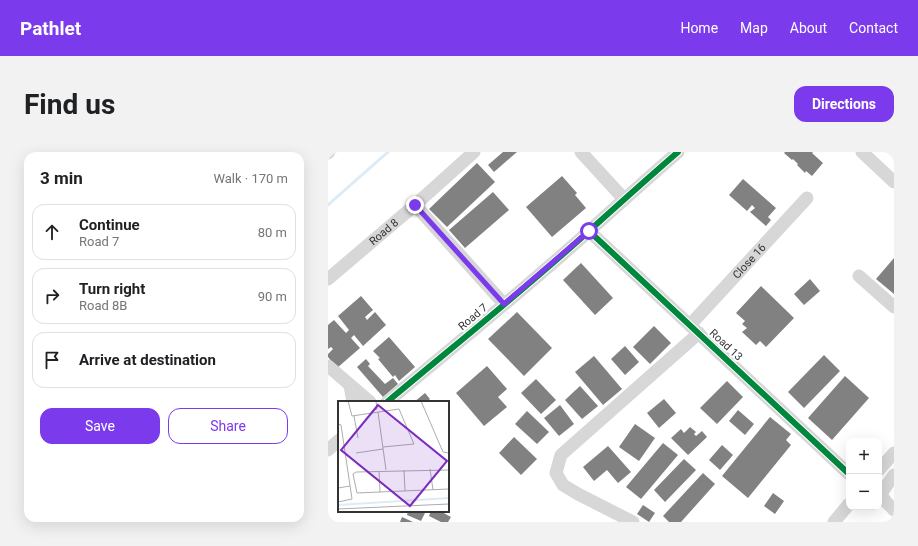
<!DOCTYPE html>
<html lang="en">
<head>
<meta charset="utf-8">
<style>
  body { margin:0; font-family:Roboto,sans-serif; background:#f2f2f2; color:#202124 }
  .controls { position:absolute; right:12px; bottom:12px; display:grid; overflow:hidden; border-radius:8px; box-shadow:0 4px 16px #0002 }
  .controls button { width:36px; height:36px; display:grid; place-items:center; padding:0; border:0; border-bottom:1px solid #e0e0e0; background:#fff; color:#202124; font:20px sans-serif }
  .stop { position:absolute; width:12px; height:12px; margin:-9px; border:3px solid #7c3aed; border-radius:50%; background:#fff }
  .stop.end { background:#7c3aed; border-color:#fff; box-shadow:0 1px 4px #0008 }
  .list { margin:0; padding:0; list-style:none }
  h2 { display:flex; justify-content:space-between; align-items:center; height:52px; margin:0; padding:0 16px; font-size:17px }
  h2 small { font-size:13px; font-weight:400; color:#757577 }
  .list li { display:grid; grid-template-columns:26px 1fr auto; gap:12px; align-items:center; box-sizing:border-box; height:56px; margin:0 8px 8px; padding:0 8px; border:1px solid #e0e0e0; border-radius:12px }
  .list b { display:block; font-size:15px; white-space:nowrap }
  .list p { margin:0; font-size:13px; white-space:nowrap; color:#757577 }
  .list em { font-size:13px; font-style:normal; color:#757577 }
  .actions { display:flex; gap:8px; padding:12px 16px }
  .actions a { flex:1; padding:9px 0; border:1px solid #7c3aed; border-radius:12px; text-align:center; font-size:14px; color:#7c3aed }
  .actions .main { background:#7c3aed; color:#fff }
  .icon { flex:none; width:22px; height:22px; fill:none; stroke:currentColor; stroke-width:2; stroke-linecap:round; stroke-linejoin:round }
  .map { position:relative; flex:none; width:566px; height:370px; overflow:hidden; border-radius:12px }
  header { display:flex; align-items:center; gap:24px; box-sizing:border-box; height:56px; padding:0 20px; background:#7c3aed; color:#fff }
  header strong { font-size:19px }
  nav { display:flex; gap:22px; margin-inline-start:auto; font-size:14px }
  .intro { display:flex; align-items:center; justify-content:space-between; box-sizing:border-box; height:96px; padding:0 24px }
  h1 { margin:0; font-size:28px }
  .button { padding:10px 18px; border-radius:12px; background:#7c3aed; color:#fff; font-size:14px; font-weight:700 }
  main { display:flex; gap:24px; padding:0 24px }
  aside { flex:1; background:#fff; border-radius:12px; box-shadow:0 4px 16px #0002 }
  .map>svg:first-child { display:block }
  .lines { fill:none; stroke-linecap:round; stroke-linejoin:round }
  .stream { stroke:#ddebf4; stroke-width:3 }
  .building { fill:#818181 }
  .minor { stroke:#d7d7d7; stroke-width:13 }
  .cycleway-casing { stroke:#fff; stroke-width:8 }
  .cycleway { stroke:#00873e; stroke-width:6 }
  .route { stroke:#7c3aed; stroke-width:5 }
  .labels { text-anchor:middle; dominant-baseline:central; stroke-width:4; stroke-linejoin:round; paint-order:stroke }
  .street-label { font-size:11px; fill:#333; stroke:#fff }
  .inset-river { fill:none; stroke:#ddebf4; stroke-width:2 }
  .inset-road { fill:none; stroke:#adadad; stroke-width:1 }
  .view { fill:#7b2cbf; fill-opacity:0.15; stroke:#7b2cbf; stroke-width:2 }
  .inset-edge { fill:none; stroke:#333; stroke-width:2 }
</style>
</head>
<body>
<header>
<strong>Pathlet</strong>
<nav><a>Home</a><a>Map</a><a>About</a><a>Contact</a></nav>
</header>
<div class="intro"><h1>Find us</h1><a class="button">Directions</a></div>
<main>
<aside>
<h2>3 min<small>Walk · 170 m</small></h2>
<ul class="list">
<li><svg class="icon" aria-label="ahead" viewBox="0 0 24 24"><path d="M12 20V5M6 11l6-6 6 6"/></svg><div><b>Continue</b><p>Road 7</p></div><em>80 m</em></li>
<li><svg class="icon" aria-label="right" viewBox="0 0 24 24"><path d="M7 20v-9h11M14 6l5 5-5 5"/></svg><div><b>Turn right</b><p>Road 8B</p></div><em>90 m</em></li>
<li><svg class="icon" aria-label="arrive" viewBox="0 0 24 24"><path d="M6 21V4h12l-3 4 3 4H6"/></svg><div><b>Arrive at destination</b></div></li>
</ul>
<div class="actions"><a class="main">Save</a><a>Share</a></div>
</aside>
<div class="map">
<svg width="566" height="370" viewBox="0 0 566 370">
  <rect width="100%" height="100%" fill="#fff"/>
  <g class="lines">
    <polyline class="stream" points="0,53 60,0"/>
  </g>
  <g class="building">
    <polygon points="175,0 189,0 166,20 160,13"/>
    <polygon points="457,0 485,0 484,1 495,11 484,24 478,19 477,21 469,13 470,12 465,7 464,8 456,1"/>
    <polygon points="149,11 167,30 119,75 101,57"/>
    <polygon points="234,24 249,41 247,43 258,56 224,85 198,55"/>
    <polygon points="415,27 448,56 440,65 443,68 438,74 422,60 427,56 424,53 419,59 401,43"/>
    <polygon points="165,40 181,58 137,96 121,78"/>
    <polygon points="566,106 566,142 548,127"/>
    <polygon points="253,111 285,146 267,163 235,128"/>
    <polygon points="482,127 492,139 476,153 466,142"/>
    <polygon points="433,134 466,166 438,195 432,189 428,193 414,180 419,176 414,172 417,169 408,161"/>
    <polygon points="33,144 45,158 37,165 39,168 47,160 58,173 35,194 26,183 23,186 32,196 9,216 0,205 0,202 5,197 3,195 0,197 0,173 6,168 18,181 21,178 10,164"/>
    <polygon points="189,160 224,196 196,224 160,187"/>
    <polygon points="326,174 343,191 322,212 305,195"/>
    <polygon points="61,185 87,215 71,229 67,223 65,225 50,207 52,206 45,199"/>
    <polygon points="297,194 311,210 297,223 283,207"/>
    <polygon points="496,203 512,219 476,256 460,240"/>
    <polygon points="266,204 294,237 275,253 247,220"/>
    <polygon points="38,207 42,212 40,214 57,232 65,226 70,232 55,245 29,215"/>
    <polygon points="159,214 179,237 170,245 179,255 156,274 128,241"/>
    <polygon points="517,224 541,246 504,288 480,266"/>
    <polygon points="208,227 228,248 213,262 193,241"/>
    <polygon points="399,229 415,245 389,272 372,256"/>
    <polygon points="252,234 270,254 254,267 237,248"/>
    <polygon points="97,241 102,247 98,250 86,250"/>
    <polygon points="336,247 348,261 331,276 319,261"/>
    <polygon points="232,253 246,272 231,284 216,266"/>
    <polygon points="410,258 426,272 417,283 401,269"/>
    <polygon points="199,259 221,280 209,292 187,272"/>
    <polygon points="442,265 463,282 458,288 463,293 420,346 394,324"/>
    <polygon points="307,272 327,286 311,309 291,295"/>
    <polygon points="362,275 368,280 366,282 368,284 374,279 379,285 360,303 343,286 353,277 356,281"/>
    <polygon points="186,285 209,307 193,323 171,301"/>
    <polygon points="335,291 350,303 313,347 298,335"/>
    <polygon points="394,293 405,303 392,318 381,308"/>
    <polygon points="280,294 303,320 290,331 279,318 266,329 255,315"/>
    <polygon points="356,307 368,318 337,350 326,338"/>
    <polygon points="375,321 387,332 353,370 341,370 335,364"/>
    <polygon points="445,341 456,349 447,362 436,354"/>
    <polygon points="315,353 327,361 321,370 309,362"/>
    <polygon points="80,359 98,359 93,369 79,363"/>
    <polygon points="103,359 112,359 123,365 120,370 113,370 101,364"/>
    <polygon points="74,365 85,370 72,370"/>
  </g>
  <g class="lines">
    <g class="minor">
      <polyline points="253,0 296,47"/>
      <polyline points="534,0 566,30"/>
      <polyline points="0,1 1,0"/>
      <polyline points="87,53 176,152"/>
      <polyline points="261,79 521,322"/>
      <polyline points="531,124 566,155"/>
      <path id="s1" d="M0,127l87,-74 59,-53"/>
      <path id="s2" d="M362,173l117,-127"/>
      <polyline points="0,214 42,250"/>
      <polyline points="22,234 25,250"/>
      <path d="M59,250c68,-57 137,-112 202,-171 30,-27 59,-53 89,-79"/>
      <polyline points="0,298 11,288"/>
      <polyline points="551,318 566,301"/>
      <path d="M566,323l-12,17c-1,8 7,12 12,18"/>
      <polyline points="305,370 250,342 235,333 228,321 233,303 371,181"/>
      <polyline points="506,370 521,352"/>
    </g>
    <defs>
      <g id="cycleway">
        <polyline points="261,79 521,322"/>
        <path d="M59,250c68,-57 137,-112 202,-171 30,-27 59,-53 89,-79"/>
      </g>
    </defs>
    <use href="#cycleway" class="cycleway-casing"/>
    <use href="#cycleway" class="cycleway"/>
  </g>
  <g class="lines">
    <polyline class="route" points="87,53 176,152 261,79"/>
  </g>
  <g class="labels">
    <g class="street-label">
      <text stroke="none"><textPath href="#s1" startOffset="73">Road 8</textPath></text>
      <text stroke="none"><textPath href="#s2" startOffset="87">Close 16</textPath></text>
      <text transform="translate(145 165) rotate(-40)">Road 7</text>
      <text transform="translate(398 193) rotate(43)">Road 13</text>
    </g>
  </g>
  <g transform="translate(10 249)">
    <rect width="111" height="111" fill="#fff"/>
    <path class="inset-river" d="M0,104l111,-7"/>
    <path class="inset-road" d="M10,0l4,15 47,-7 15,35 -31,3M83,0l22,51 6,1M34,10l5,-2 -1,-8M40,11l8,58M16,15l4,22M0,23l3,1 11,74 -14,3M18,52l27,-4M92,68l3,21M66,69l1,21M111,69l-93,2 -3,2 4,19 92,-4M41,70l1,21M0,87l12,-2M0,108l111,-5"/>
    <path class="view" d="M40,4l69,56 -37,45 -69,-56z"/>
    <rect width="111" height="111" class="inset-edge"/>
  </g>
</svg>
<div class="controls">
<button>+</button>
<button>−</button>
</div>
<div class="stop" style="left:261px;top:79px"></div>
<div class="stop end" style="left:87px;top:53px"></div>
</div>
</main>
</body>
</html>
